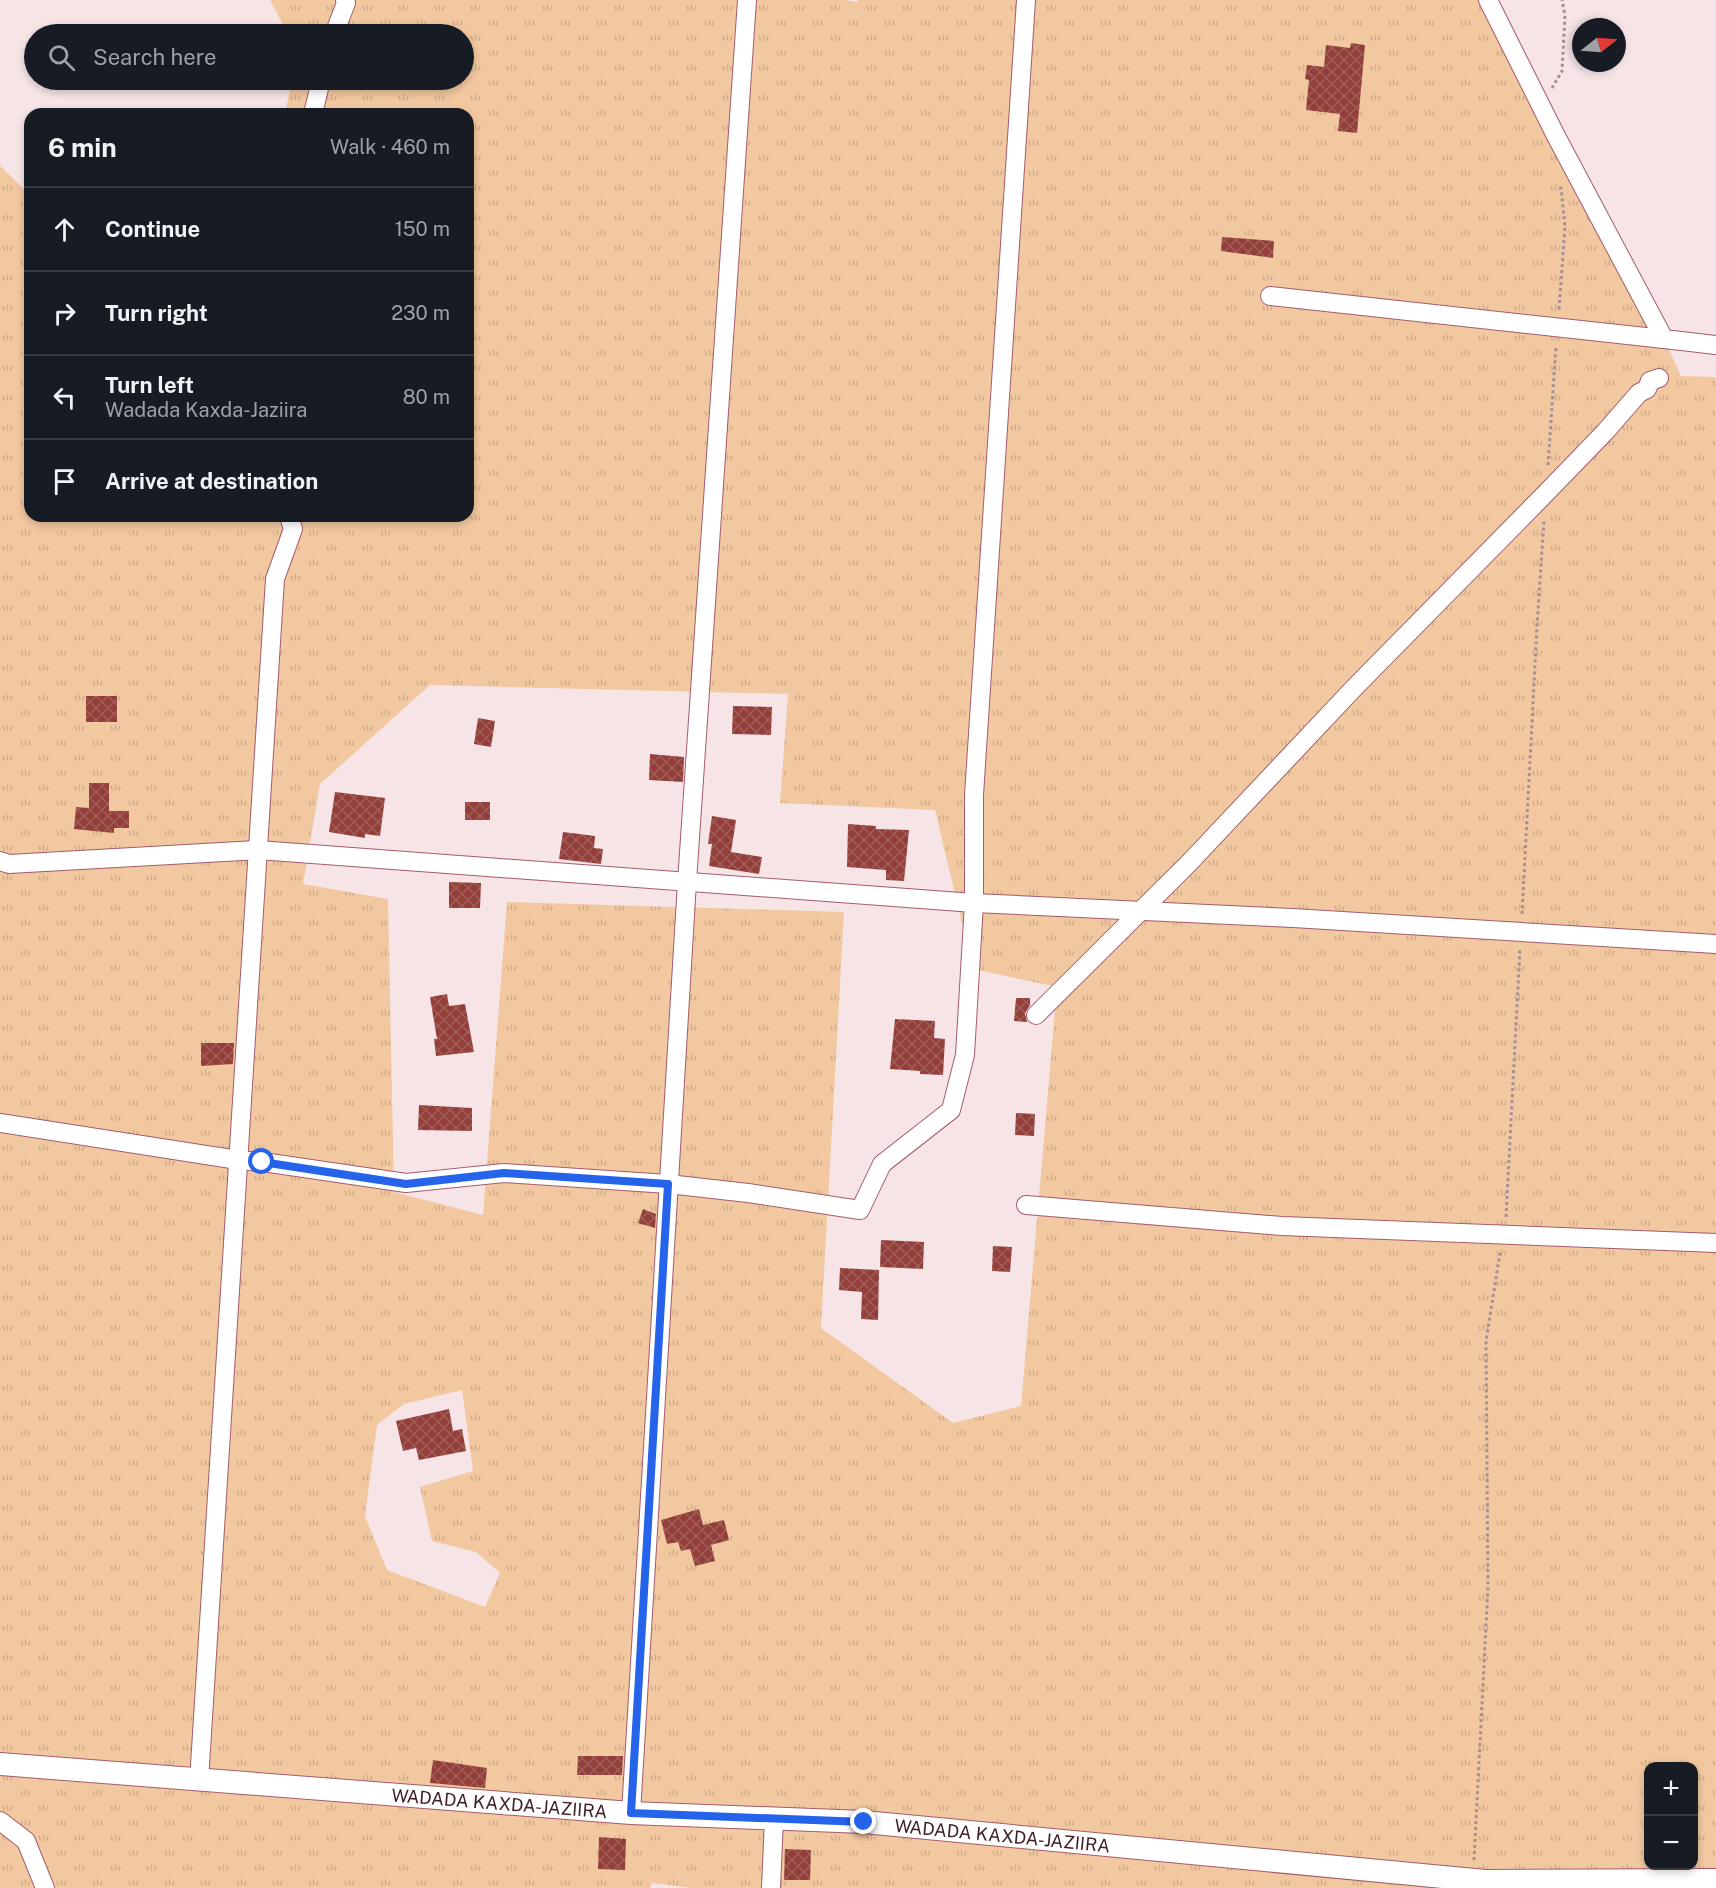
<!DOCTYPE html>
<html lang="en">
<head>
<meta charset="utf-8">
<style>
  body { margin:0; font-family:"Public Sans",sans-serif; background:#242831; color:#f1f3f6 }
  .controls { position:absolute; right:18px; bottom:18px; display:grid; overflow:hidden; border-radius:12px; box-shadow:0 3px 9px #0003 }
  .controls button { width:54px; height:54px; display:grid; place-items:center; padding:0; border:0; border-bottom:2px solid #363941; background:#171b24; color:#f1f3f6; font:30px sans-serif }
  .compass { position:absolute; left:1572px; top:18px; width:54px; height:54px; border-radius:50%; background:#171b24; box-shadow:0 3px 9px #0003; rotate:73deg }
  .stop { position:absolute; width:18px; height:18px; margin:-14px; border:4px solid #2563eb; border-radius:50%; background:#fff }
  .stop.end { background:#2563eb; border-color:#fff; box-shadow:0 2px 6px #0008 }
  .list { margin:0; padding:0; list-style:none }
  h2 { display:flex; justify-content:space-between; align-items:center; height:78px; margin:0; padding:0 24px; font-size:26px }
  h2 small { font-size:20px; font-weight:400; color:#9ea1a6 }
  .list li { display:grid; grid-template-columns:39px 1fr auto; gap:18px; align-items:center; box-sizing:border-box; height:84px; padding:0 24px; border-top:2px solid #363941 }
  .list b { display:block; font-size:22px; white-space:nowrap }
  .list p { margin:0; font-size:20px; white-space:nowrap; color:#9ea1a6 }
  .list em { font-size:20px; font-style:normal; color:#9ea1a6 }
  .icon { flex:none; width:33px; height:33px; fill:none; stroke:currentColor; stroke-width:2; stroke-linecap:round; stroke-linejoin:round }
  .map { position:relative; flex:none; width:1716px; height:1888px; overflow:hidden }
  .search { position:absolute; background:#171b24; box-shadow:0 3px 9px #0003; left:24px; top:24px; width:450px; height:66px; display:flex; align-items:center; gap:15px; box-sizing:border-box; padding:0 21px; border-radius:33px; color:#9ea1a6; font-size:22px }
  .panel { position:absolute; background:#171b24; box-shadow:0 3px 9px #0003; left:24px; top:108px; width:450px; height:414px; border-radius:18px }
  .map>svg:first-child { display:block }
  .grass { fill:url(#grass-tufts); fill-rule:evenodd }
  .building { fill:url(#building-cross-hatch) }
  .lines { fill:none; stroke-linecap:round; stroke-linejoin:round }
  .minor-casing { stroke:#a45b6c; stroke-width:20 }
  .tertiary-casing { stroke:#a45b6c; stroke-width:24 }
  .path { stroke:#a78f94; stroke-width:3; stroke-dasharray:3 3; stroke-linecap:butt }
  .minor { stroke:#fff; stroke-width:18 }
  .tertiary { stroke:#fff; stroke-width:22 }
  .route { stroke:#2563eb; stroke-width:8 }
  .labels { text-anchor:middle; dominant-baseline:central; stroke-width:6; stroke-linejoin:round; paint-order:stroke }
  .street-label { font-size:18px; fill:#402128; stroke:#fff }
</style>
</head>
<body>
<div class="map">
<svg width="1716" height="1888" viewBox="0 0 1716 1888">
  <defs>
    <pattern id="grass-tufts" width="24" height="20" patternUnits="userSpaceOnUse" patternTransform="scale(1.5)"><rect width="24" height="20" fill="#f2c8a0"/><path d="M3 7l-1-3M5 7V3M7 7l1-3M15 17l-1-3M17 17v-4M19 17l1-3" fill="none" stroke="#d1ac8a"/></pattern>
    <pattern id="building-cross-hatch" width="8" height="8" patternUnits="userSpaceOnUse" patternTransform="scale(1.5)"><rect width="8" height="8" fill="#933e39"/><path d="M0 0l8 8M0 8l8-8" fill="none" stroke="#a05e5a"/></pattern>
  </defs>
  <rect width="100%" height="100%" fill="#f6e4e7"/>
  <path class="grass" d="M270,0h575l12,2 1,-2h632l174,339 17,37 35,1v1511h-1024l-40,-5 -2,5h-650v-1722l30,29v321h438v-402h-183l7,-34h172v-46h-176zM430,685l358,9 -8,109 155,7 38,159 84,18 -36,419 -68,17 -132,-95 23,-416 -337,-10 -24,313 -89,-23 -6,-293 -85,-15 17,-100zM462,1390l11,81 -53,16 12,54 44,11 24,21 -15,34 -98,-37 -22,-54 12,-91 27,-21zM1648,1766h46v100h-46z"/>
  <g class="building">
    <polygon points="1351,43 1365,45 1357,133 1338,131 1340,114 1306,110 1309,80 1305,79 1307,65 1324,67 1326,45 1350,48"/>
    <polygon points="1222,237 1274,241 1273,258 1221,251"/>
    <rect x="86" y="696" width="31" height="26"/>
    <polygon points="733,706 772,707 771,735 732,734"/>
    <polygon points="478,718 495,721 491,747 474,744"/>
    <polygon points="650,754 684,757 683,782 649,780"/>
    <polygon points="89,783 109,783 109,811 129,811 129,828 114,828 114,833 74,829 76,807 89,808"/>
    <polygon points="335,792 385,798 380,836 365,834 365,838 329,832"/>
    <rect x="465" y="802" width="25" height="18"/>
    <polygon points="712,816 736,820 731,852 762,857 759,874 709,866 712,844 708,844"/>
    <polygon points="848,824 876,826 876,829 909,830 904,881 886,880 886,870 847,867"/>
    <polygon points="563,832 595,836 594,848 603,849 601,864 559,859"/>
    <polygon points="449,882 481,883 480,908 449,908"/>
    <polygon points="447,994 449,1006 465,1004 474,1052 436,1056 434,1039 437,1039 430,997"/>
    <polygon points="1016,998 1030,998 1030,1005 1025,1013 1027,1022 1014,1021"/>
    <polygon points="895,1019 935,1021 934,1038 945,1039 943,1075 920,1074 920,1071 890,1069"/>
    <polygon points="201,1043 234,1043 233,1064 201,1066"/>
    <polygon points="419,1105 472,1108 472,1131 418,1130"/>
    <polygon points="1016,1113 1035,1114 1034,1136 1015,1135"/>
    <polygon points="643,1209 656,1214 655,1228 638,1223"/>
    <polygon points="881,1240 924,1242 923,1269 880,1267"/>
    <polygon points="993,1246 1012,1247 1010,1272 992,1271"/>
    <polygon points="840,1268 879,1270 878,1320 861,1319 862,1292 839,1290"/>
    <polygon points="449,1409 453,1431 462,1429 466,1451 419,1460 416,1448 403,1451 396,1421"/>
    <polygon points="699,1509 703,1525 724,1520 729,1540 711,1545 715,1561 695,1566 690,1549 681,1551 678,1542 667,1544 661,1520"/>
    <polygon points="578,1756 623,1756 622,1775 577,1775"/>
    <polygon points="433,1760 487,1768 485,1788 430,1783"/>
    <polygon points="599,1837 626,1839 625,1870 598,1869"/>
    <polygon points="785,1849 811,1850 810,1880 784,1880"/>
  </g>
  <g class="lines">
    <defs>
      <g id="minor">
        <polyline points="1026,0 974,795 974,903 1293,918 1716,944"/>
        <polyline points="1488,0 1556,136 1664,339 1716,345"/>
        <polyline points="334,34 346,3 345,0"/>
        <polyline points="313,114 321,80"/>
        <polyline points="1270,296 1664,339"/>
        <polyline points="0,861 9,864 258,850 974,903 965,1055 951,1110 882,1164 860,1210 748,1193 668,1184 504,1173 406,1183 263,1162 238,1160 0,1123"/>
        <polyline points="1036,1015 1189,863 1354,688 1546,493 1605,432 1639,393 1647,389 1650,381 1659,378"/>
        <polyline points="1026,1205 1282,1226 1716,1243"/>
        <polyline points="199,1781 275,579 293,529 289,516"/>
        <polyline points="631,1813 687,882 747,0"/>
        <polyline points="0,1821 26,1841 45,1888"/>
        <polyline points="771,1888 774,1818"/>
      </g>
      <g id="tertiary">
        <path id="s1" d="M0,1764l631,49 233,9 621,59 231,-1"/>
      </g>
    </defs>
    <use href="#minor" class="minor-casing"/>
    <use href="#tertiary" class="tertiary-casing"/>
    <g class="path">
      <polyline points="1552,88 1562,71 1565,15 1562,0"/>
      <polyline points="1559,309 1565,227 1561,187"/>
      <polyline points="1548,465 1556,346"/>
      <polyline points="1522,914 1537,626 1544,520"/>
      <polyline points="1506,1217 1520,948"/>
      <polyline points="1474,1860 1488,1587 1486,1341 1500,1253"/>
    </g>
    <use href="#minor" class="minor"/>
    <use href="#tertiary" class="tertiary"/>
  </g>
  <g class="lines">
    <polyline class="route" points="262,1162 406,1184 504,1173 668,1184 631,1813 864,1822"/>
  </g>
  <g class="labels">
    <g class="street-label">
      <text stroke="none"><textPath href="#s1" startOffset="501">WADADA KAXDA-JAZIIRA</textPath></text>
      <text stroke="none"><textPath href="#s1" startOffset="1005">WADADA KAXDA-JAZIIRA</textPath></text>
    </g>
  </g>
</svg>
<div class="controls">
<button>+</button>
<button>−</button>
</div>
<svg class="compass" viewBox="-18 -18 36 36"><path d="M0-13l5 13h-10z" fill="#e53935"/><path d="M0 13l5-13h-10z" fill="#9ea1a6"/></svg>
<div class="stop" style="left:262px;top:1162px"></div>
<div class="stop end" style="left:864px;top:1822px"></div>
<div class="search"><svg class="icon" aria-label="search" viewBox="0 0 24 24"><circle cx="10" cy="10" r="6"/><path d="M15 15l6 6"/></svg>Search here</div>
<section class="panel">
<h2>6 min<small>Walk · 460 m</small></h2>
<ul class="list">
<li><svg class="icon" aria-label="ahead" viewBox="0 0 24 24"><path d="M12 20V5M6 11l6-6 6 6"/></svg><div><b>Continue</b></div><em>150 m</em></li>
<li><svg class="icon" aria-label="right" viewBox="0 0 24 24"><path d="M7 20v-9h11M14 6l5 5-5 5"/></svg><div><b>Turn right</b></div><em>230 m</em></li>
<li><svg class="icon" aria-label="left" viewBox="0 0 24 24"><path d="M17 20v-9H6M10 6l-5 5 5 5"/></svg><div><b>Turn left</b><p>Wadada Kaxda-Jaziira</p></div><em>80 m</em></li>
<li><svg class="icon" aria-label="arrive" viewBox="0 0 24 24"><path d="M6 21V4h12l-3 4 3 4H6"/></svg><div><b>Arrive at destination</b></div></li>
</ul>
</section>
</div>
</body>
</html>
